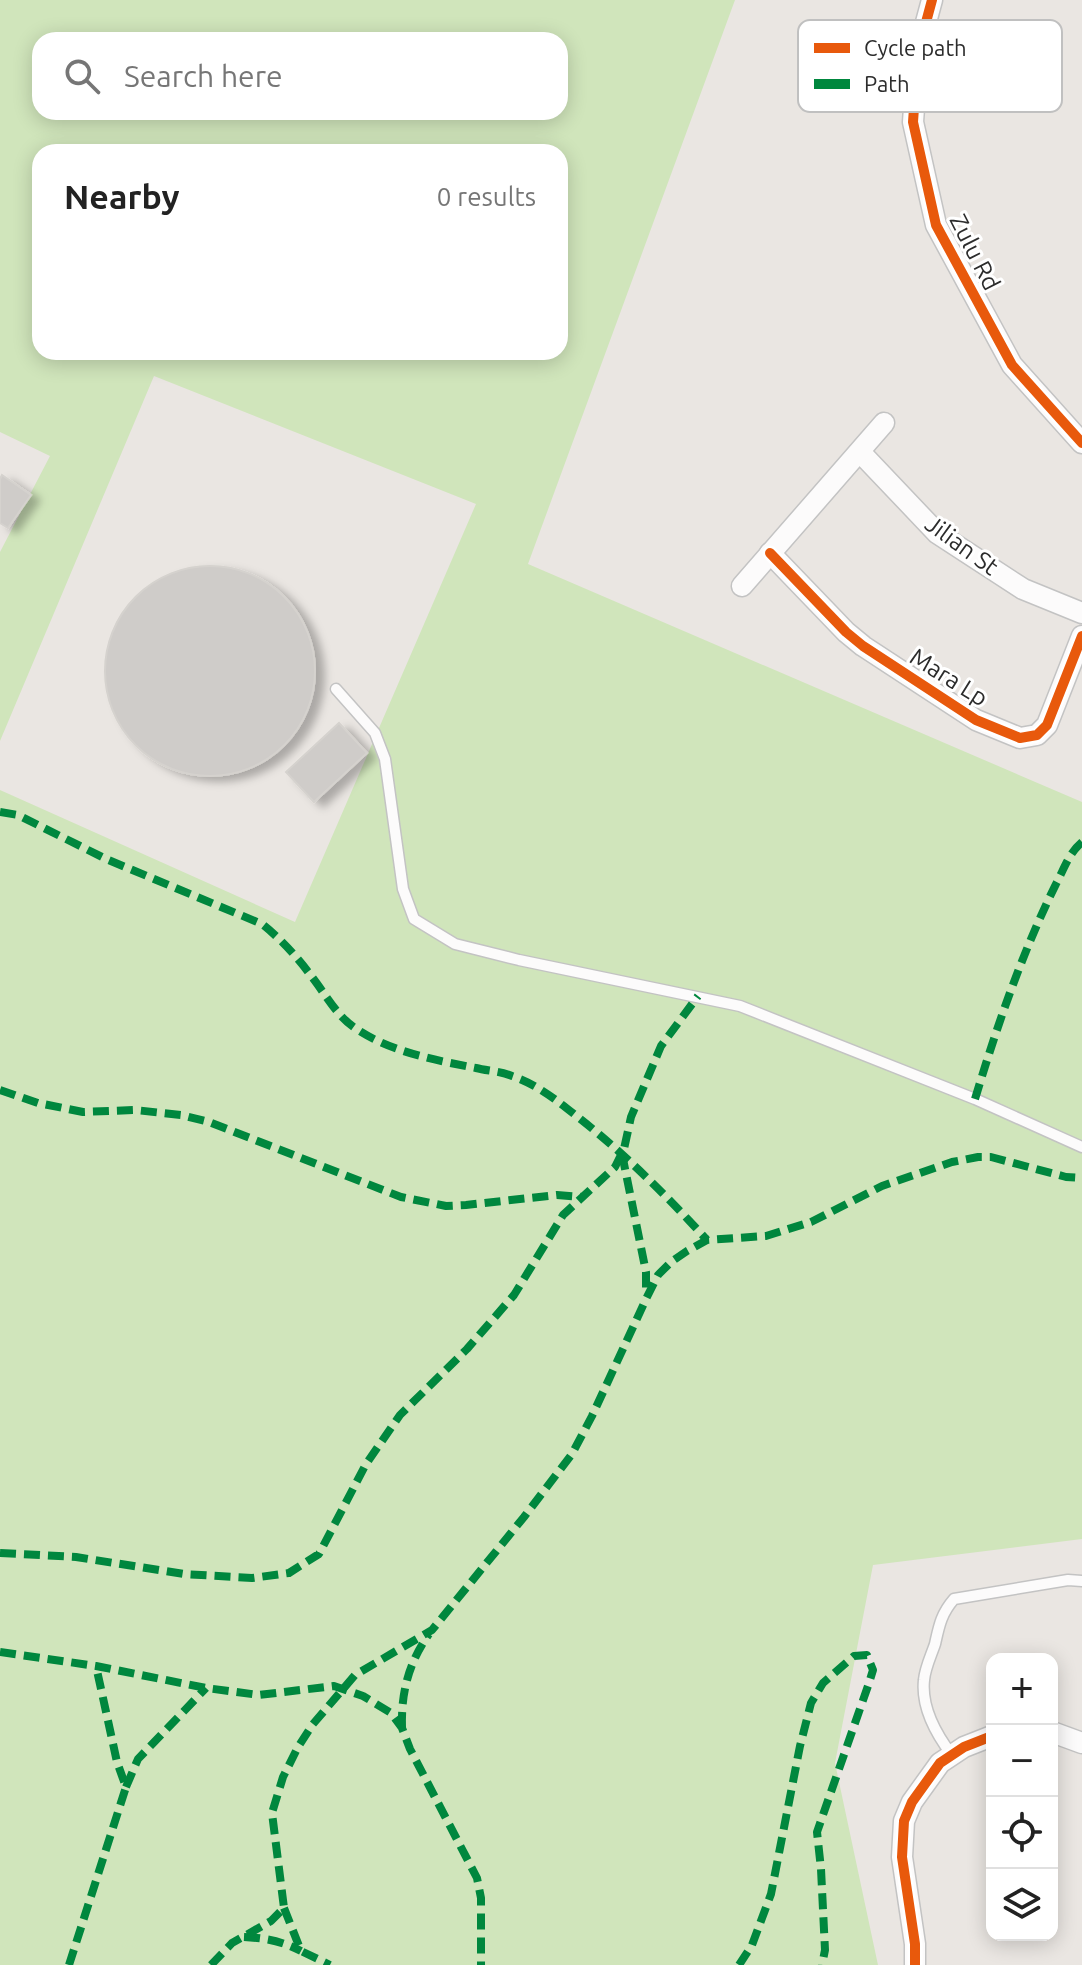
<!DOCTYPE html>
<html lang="en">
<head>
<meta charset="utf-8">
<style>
  body { margin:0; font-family:Ubuntu,sans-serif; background:#f2f2f2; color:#222 }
  .controls { position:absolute; right:24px; bottom:24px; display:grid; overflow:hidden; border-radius:16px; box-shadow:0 4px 20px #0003 }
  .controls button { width:72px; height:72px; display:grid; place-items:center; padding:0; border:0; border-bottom:2px solid #e0e0e0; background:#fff; color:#222; font:40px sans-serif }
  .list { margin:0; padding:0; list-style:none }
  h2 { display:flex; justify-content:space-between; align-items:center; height:104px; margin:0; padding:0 32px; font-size:34px }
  h2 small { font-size:26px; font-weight:400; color:#767676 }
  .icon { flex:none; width:44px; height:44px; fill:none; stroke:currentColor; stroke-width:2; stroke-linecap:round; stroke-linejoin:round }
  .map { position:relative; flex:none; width:1082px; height:1965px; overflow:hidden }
  .search { position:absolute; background:#fff; box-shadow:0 4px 20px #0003; left:32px; top:32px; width:536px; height:88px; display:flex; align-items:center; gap:20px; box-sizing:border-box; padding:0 28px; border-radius:24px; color:#767676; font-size:30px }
  .panel { position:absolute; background:#fff; box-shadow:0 4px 20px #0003; left:32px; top:144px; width:536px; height:216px; border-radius:24px }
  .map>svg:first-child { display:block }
  .green { fill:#d0e5bb; fill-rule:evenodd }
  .building { fill:#cfccc9; stroke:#d5d2ce; stroke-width:2; filter:url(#shadow) }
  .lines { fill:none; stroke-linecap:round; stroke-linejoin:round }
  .lane-casing { stroke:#c3c3c3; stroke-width:13 }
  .street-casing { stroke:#c3c3c3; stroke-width:23 }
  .lane { stroke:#fcfbfb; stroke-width:10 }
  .street { stroke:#fcfbfb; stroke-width:20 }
  .quiet { stroke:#00873e; stroke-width:8; stroke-dasharray:16 8; stroke-linecap:butt }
  .cycleway-casing { stroke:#fff; stroke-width:15 }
  .cycleway { stroke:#e8590c; stroke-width:10 }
  .labels { text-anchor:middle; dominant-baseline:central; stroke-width:6; stroke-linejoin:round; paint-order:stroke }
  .street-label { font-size:24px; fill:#2c2c2c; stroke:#fff }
  .key { fill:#fff; stroke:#c0c0c0; stroke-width:2 }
  .key-label { font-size:22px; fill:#2c2c2c }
</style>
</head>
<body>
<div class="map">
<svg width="1082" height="1965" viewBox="0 0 1082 1965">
  <defs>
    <filter id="shadow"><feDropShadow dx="9" dy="5" stdDeviation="4" flood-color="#0004"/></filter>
  </defs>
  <rect width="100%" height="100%" fill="#eae6e2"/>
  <path class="green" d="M0,0h735l-207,564 554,238v737l-209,26 -38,198 43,202h-878v-1175l295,132 181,-418 -322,-128 -154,365v-189l50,-96 -50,-24zM40,40h520v72h-520zM40,152h520v200h-520z"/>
  <g class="building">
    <polygon points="2,475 31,495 8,528 0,523 0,479"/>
    <circle cx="210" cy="671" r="105"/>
    <polygon points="339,723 367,753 314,802 286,772"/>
  </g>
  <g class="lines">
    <defs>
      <g id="lane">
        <polyline points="336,689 375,733 385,759 403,889 414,919 455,944 519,960 740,1006 975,1099 1082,1147"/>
        <path d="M952,1755c-16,-21 -31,-47 -28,-75 1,-12 7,-24 11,-36 4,-18 6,-30 19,-45l114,-19 14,1"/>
      </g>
      <g id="street">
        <polyline points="932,0 918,52 913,122 936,225 1012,365 1082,443"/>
        <polyline points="860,452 937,533 1023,589 1082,613"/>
        <polyline points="770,553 846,632 863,646 976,720 1020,738 1037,735 1047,725 1082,636"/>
        <polyline points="742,586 884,423"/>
        <polyline points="1052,1732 1082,1743"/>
        <polyline points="915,1965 915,1944 902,1857 904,1821 912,1802 940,1763 964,1747 992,1736"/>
      </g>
    </defs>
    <use href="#lane" class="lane-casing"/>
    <use href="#street" class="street-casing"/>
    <use href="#lane" class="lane"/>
    <use href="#street" class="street"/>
    <g class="quiet">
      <path d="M0,812l18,3 88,44 156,65c19,15 36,34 50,53 14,18 24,38 43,51 35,24 80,32 121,40 12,3 24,3 36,8 24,8 43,23 62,38 49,38 92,81 133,126"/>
      <polyline points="0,1090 38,1103 83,1112 135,1110 181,1115 209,1122 401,1197 446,1206 466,1205 557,1195 583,1197"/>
      <path d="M975,1099c22,-73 47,-146 81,-215 8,-15 13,-31 26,-42"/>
      <polyline points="622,1154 646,1272 646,1295"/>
      <polyline points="0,1553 76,1557 184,1574 252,1578 289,1573 319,1554 366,1464 400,1415 467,1349 514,1295 563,1215 615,1167 624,1149 631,1117 661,1046 698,996"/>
      <polyline points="0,1652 96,1666 206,1688 259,1695 334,1686 363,1696 391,1713 402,1728 410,1749 477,1878 481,1898 481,1965"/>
      <path d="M402,1728c-1,-35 6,-64 27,-94"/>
      <polyline points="126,1787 138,1759 206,1688"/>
      <polyline points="284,1908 301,1951 330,1965"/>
      <path d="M244,1937c21,1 38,4 57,14"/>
      <polyline points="69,1965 126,1787 117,1762 96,1666"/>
      <polyline points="211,1965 232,1943 271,1921 284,1908 272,1813 283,1777 298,1747 313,1724 355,1675 432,1630 524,1517 572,1454 592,1416 646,1299 658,1275 671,1262 687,1251 707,1240 766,1236 811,1222 882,1186 952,1162 978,1157 991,1157 1066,1177 1082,1178"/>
      <polyline points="739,1965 752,1945 771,1894 800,1746 811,1703 823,1683 854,1656 867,1655 873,1670 869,1683 817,1832 821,1869 825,1950 822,1965"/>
    </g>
    <defs>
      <g id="cycleway">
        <polyline points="932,0 918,52 913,122 936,225 1012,365 1082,443"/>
        <polyline points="770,553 846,632 863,646 976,720 1020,738 1037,735 1047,725 1082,636"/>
        <polyline points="915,1965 915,1944 902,1857 904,1821 912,1802 940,1763 964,1747 992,1736"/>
      </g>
    </defs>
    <use href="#cycleway" class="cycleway-casing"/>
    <use href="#cycleway" class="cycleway"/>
  </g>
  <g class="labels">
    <g class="street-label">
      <text transform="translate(975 252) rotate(63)">Zulu Rd</text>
      <text transform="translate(962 545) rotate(36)">Jilian St</text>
      <text transform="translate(949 677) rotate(32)">Mara Lp</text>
    </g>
  </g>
  <rect x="798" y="20" width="264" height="92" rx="12" class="key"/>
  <rect x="814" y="43" width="36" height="10" fill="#e8590c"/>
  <rect x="814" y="79" width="36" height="10" fill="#00873e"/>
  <g class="key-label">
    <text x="864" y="56">Cycle path</text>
    <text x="864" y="92">Path</text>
  </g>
</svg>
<div class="controls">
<button>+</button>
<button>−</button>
<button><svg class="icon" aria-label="locate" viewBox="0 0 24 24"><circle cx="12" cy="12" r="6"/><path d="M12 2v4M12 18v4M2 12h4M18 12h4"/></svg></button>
<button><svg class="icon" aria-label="layers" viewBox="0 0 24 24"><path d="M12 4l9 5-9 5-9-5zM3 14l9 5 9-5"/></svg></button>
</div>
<div class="search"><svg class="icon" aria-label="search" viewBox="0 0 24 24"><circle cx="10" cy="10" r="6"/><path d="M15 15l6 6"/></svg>Search here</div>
<section class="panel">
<h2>Nearby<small>0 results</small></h2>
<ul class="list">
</ul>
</section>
</div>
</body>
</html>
